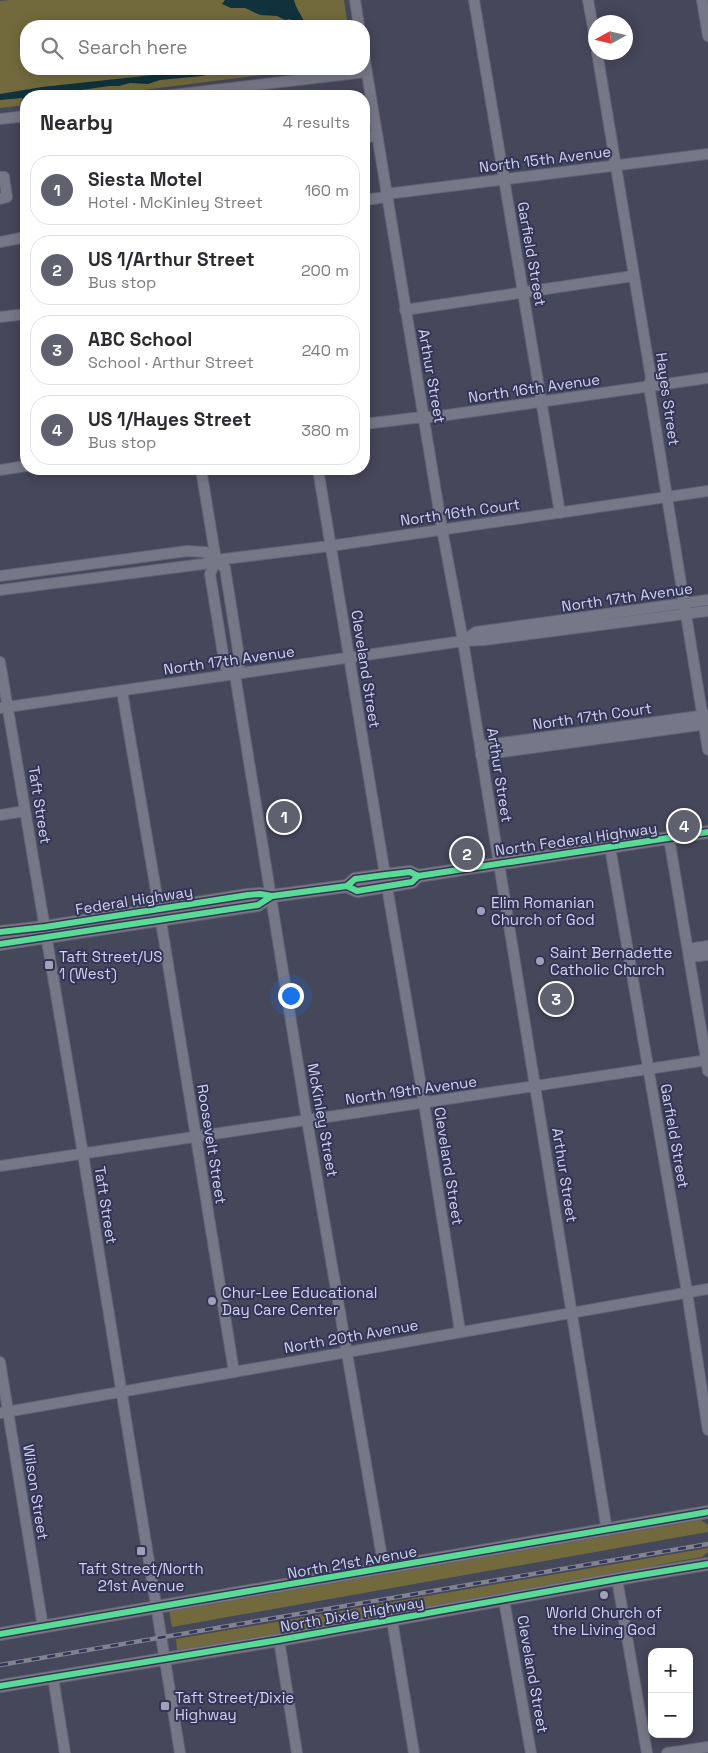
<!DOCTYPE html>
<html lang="en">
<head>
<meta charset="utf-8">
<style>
  body { margin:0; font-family:"Space Grotesk",sans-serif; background:#f7f7f7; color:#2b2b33 }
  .controls { position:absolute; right:15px; bottom:15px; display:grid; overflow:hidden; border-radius:10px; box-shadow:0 2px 12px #0003 }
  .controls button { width:45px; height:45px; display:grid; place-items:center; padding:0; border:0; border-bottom:1px solid #e1e1e2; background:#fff; color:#2b2b33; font:25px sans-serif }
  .compass { position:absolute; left:588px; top:15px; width:45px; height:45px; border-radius:50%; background:#fff; box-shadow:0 2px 12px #0003; rotate:262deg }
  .you { position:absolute; left:290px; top:995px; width:18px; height:18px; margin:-12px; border:4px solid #fff; border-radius:50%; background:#1a73e8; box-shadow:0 0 0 8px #1a73e833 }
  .badge { display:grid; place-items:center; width:32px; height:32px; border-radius:50%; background:#5f616e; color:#fff; font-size:16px; font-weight:700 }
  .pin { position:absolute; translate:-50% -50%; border:2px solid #fff; box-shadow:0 1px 5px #0006 }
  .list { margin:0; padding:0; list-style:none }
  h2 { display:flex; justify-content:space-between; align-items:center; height:65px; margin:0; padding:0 20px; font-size:21px }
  h2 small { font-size:16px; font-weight:400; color:#7c7c81 }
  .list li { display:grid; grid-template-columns:32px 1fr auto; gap:15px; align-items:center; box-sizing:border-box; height:70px; margin:0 10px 10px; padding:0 10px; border:1px solid #e1e1e2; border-radius:20px }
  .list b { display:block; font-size:19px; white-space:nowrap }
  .list p { margin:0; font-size:16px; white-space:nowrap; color:#7c7c81 }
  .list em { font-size:16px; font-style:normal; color:#7c7c81 }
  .icon { flex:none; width:28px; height:28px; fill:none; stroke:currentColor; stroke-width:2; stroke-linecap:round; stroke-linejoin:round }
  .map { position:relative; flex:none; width:708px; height:1753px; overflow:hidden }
  .search { position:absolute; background:#fff; box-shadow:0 2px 12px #0003; left:20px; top:20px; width:350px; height:55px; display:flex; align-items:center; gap:12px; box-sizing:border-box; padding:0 18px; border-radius:20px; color:#7c7c81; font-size:19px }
  .panel { position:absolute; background:#fff; box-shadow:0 2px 12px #0003; left:20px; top:90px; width:350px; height:385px; border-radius:20px }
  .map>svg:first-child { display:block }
  .green { fill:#726a3d }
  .water { fill:#10323d }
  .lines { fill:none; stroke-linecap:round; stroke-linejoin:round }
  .minor-casing { stroke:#636576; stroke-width:12 }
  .major-casing { stroke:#636576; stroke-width:14 }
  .minor { stroke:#777887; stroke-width:10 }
  .major { stroke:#7e7681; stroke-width:12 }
  .rail-casing { stroke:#828391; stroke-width:4.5 }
  .rail { stroke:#323557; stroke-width:2.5; stroke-dasharray:8; stroke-linecap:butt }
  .cycleway-casing { stroke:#323557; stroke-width:9 }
  .cycleway { stroke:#5adb95; stroke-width:6 }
  .poi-dot { fill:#9fa2b7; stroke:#323557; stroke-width:2 }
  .labels { text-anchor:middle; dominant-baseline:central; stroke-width:4; stroke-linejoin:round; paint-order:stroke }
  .street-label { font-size:15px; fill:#d0d3e9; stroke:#323557 }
  .poi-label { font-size:15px; fill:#d0d3e9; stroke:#323557; text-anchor:start }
</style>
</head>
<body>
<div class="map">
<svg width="708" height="1753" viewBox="0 0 708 1753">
  <rect width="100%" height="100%" fill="#45475a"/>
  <g class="green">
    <polygon points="9,0 344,0 348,26 26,26 26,69 310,69 95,96 26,96 26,105 0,108 0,1"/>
    <polygon points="701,1520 708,1525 708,1532 172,1627 169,1611"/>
    <polygon points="708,1548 708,1552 702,1557 657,1565 624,1574 177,1651 176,1639"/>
  </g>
  <g class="water">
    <path d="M225,0h69c2,9 8,15 11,24l-7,2c-4,-5 -7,-8 -13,-6l-8,-4 -17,-1 -15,-7h-14l-9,-4z"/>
    <polygon points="190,69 253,69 210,74 202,76 160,80 148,84 130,83 119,86 109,86 40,96 26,96 26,105 23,105 22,98 0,100 0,94 42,87 153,75 162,72"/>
  </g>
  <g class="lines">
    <defs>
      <g id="minor">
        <polyline points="355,0 359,26"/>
        <polyline points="474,0 560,513"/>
        <polyline points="588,0 596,44"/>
        <polyline points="702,0 708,36"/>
        <polyline points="597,52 651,378 649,386 708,750"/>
        <polyline points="364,55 442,529 463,641 607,1531"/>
        <polyline points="164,96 366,72"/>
        <polyline points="0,119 26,116"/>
        <polyline points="364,137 377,136"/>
        <polyline points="0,177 4,177 7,197 0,199"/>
        <polyline points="386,194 708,154"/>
        <polyline points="364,200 387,197"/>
        <polyline points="0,242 26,237"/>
        <polyline points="405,310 633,276"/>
        <polyline points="0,317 26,314"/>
        <polyline points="364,424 414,418 433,417 708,378"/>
        <polyline points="201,469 216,560 210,574 225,666 235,675"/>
        <polyline points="318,469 385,875"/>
        <polyline points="0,470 26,466"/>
        <polyline points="0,576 187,551 205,552 225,568 240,663 235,675 307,1120 384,1569"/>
        <polyline points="0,590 203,564 216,560 330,546 708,491"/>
        <polyline points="464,640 476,632 708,600"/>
        <polyline points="0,662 83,1154 180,1753"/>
        <polyline points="122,691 159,908"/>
        <polyline points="0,708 463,641 484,640 708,611"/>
        <polyline points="480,746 707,715"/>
        <polyline points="481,755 708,724"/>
        <polyline points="0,815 25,811"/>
        <polyline points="669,838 708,1071"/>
        <polyline points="610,847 687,1292 708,1430"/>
        <polyline points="387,887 424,1103 460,1331"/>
        <polyline points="161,921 234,1372"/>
        <polyline points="688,949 708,946"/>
        <polyline points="689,957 708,955"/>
        <polyline points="0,1166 708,1060"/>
        <polyline points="0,1362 43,1627"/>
        <polyline points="0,1413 708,1289"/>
        <polyline points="617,1579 647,1753"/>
        <polyline points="504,1600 531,1753"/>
        <polyline points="392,1620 414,1753"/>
        <polyline points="279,1640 297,1753"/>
        <polyline points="53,1677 65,1753"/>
        <polyline points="667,1753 708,1747"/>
      </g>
      <g id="major">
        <polyline points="418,876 708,832"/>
        <polyline points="347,886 357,891 412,882 418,876"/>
        <polyline points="0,932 45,927 248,895 260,894 272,896 347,886 355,879 385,875 410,872 418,876"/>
        <polyline points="0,944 258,905 272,896"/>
        <polyline points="0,1634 708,1512"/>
        <polyline points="0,1686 279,1640 617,1579 708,1564"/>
      </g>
    </defs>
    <use href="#minor" class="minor-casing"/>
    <use href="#major" class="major-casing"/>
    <use href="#minor" class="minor"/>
    <use href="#major" class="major"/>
    <defs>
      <polyline id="rail" points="0,1665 708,1544"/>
    </defs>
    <use href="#rail" class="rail-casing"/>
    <use href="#rail" class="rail"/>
    <defs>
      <g id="cycleway">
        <polyline points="418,876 708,832"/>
        <polyline points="347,886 357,891 412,882 418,876"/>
        <polyline points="0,932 45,927 248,895 260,894 272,896 347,886 355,879 385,875 410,872 418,876"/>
        <polyline points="0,944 258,905 272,896"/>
        <polyline points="0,1634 708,1512"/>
        <polyline points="0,1686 279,1640 617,1579 708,1564"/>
      </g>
    </defs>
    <use href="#cycleway" class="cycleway-casing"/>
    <use href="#cycleway" class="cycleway"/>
  </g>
  <g class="poi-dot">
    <circle cx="481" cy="911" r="5"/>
    <circle cx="540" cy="961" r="5"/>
    <rect x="44" y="960" width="10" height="10" rx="2.5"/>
    <circle cx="212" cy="1301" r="5"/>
    <rect x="136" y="1546" width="10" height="10" rx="2.5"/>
    <circle cx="604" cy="1595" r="5"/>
    <rect x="160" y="1701" width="10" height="10" rx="2.5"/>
  </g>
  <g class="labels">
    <g class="street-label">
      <text transform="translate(545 159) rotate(-7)">North 15th Avenue</text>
      <text transform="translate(532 254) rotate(80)">Garfield Street</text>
      <text transform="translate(432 376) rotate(80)">Arthur Street</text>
      <text transform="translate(534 388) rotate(-8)">North 16th Avenue</text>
      <text transform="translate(668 399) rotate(82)">Hayes Street</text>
      <text transform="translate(460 512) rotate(-8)">North 16th Court</text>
      <text transform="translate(627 597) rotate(-8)">North 17th Avenue</text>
      <text transform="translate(229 660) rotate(-8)">North 17th Avenue</text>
      <text transform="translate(366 669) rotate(81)">Cleveland Street</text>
      <text transform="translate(592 716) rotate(-8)">North 17th Court</text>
      <text transform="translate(500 775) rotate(81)">Arthur Street</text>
      <text transform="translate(40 805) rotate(81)">Taft Street</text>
      <text transform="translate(576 839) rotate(-8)">North Federal Highway</text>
      <text transform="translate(134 900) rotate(-9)">Federal Highway</text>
      <text transform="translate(411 1090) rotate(-8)">North 19th Avenue</text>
      <text transform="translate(323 1120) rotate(80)">McKinley Street</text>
      <text transform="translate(675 1136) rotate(80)">Garfield Street</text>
      <text transform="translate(212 1144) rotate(81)">Roosevelt Street</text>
      <text transform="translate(449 1166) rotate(81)">Cleveland Street</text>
      <text transform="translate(565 1175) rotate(81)">Arthur Street</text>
      <text transform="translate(106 1205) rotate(81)">Taft Street</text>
      <text transform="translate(351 1336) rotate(-10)">North 20th Avenue</text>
      <text transform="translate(36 1492) rotate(81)">Wilson Street</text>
      <text transform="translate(352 1562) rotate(-10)">North 21st Avenue</text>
      <text transform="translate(352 1614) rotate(-10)">North Dixie Highway</text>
      <text transform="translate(533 1674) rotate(80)">Cleveland Street</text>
    </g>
    <g class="poi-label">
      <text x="491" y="902">Elim Romanian<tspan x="491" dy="17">Church of God</tspan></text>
      <text x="550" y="952">Saint Bernadette<tspan x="550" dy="17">Catholic Church</tspan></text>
      <text x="59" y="956">Taft Street/US<tspan x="59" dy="17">1 (West)</tspan></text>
      <text x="222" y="1292">Chur-Lee Educational<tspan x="222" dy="17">Day Care Center</tspan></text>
      <text x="141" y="1568" text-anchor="middle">Taft Street/North<tspan x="141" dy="17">21st Avenue</tspan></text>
      <text x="604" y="1612" text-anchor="middle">World Church of<tspan x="604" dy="17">the Living God</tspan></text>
      <text x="175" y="1697">Taft Street/Dixie<tspan x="175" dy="17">Highway</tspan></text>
    </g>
  </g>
</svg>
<div class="controls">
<button>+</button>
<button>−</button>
</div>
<svg class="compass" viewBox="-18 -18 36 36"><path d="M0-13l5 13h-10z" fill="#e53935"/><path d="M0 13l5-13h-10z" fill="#7c7c81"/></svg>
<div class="you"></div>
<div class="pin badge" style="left:284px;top:817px">1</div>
<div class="pin badge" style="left:467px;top:854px">2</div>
<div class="pin badge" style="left:556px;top:999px">3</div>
<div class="pin badge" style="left:684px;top:826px">4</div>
<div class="search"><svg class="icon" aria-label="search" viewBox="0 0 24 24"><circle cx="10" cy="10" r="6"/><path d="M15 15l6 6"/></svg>Search here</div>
<section class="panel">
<h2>Nearby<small>4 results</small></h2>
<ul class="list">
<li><span class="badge">1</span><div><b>Siesta Motel</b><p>Hotel · McKinley Street</p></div><em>160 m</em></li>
<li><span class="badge">2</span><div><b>US 1/Arthur Street</b><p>Bus stop</p></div><em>200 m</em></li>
<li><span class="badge">3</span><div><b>ABC School</b><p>School · Arthur Street</p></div><em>240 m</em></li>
<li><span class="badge">4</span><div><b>US 1/Hayes Street</b><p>Bus stop</p></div><em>380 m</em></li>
</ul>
</section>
</div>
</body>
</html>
